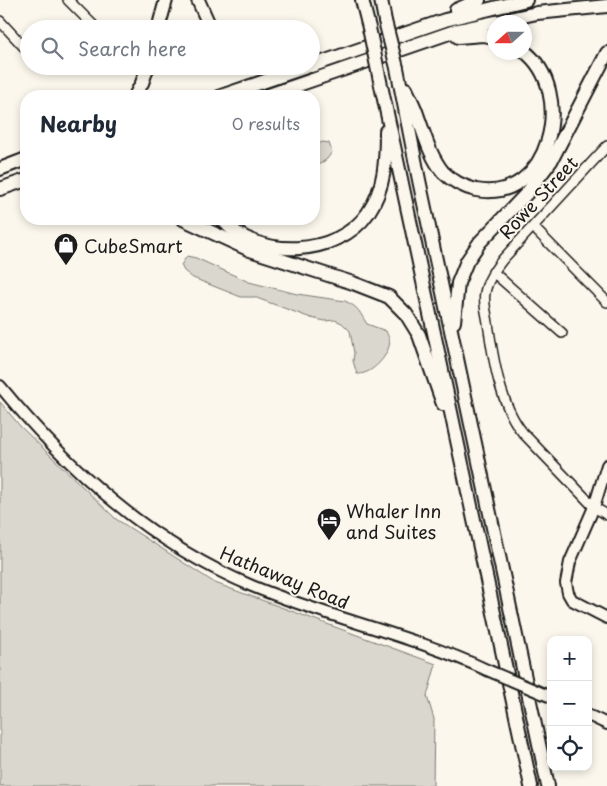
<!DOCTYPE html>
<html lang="en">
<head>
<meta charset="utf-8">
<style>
  body { margin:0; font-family:"Playpen Sans",sans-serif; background:#f2f2f3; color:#1f2937 }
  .controls { position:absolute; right:15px; bottom:15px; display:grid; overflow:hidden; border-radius:10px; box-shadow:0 2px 8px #0003 }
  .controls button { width:45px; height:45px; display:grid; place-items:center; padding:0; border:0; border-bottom:1px solid #e0e1e3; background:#fff; color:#1f2937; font:25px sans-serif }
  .compass { position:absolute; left:487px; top:15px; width:45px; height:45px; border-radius:50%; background:#fff; box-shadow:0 2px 8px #0003; rotate:249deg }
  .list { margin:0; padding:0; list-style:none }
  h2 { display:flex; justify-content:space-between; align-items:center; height:65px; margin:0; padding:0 20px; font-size:21px }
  h2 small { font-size:16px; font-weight:400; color:#747a83 }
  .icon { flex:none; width:28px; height:28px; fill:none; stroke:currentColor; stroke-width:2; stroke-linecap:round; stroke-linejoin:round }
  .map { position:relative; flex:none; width:607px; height:786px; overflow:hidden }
  .search { position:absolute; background:#fff; box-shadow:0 2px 8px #0003; left:20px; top:20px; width:300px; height:55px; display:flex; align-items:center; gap:12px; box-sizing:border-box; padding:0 18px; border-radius:28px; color:#747a83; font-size:19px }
  .panel { position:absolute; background:#fff; box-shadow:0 2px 8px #0003; left:20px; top:90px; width:300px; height:135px; border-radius:20px }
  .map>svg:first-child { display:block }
  .green { fill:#dad7ce; stroke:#7b7a75 }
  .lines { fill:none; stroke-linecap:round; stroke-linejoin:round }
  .minor-casing { stroke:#1c1c1c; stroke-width:12 }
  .major-casing { stroke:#1c1c1c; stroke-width:14 }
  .highway-casing { stroke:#1c1c1c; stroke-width:16 }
  .minor { stroke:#fbf7ec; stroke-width:9 }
  .major { stroke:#fbf7ec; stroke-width:10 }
  .highway { stroke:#fbf7ec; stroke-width:12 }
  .major-bridge-casing { stroke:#1c1c1c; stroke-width:14; stroke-linecap:butt }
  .highway-bridge-casing { stroke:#1c1c1c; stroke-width:16; stroke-linecap:butt }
  .major-bridge { stroke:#fbf7ec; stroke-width:10 }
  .highway-bridge { stroke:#fbf7ec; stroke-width:12 }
  .labels { text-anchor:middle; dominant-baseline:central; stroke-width:4; stroke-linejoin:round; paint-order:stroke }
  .street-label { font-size:18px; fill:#1c1c1c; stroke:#fbf7ec }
  .poi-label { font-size:18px; fill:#1c1c1c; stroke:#fbf7ec; text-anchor:start }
</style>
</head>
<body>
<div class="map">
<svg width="607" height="786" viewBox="0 0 607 786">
  <rect width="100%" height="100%" fill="#fbf7ec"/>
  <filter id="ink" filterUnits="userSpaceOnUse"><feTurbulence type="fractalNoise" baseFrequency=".02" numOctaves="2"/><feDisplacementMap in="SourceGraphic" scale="10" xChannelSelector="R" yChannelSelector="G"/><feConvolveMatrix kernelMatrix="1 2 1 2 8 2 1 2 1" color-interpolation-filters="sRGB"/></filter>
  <g filter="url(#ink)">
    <g class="green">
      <polygon points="322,142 329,143 332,152 327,159 314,168 314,171 314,147"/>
      <path d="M187,256l9,2 53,24 48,12 48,7c15,7 14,11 22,23l19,7c2,5 5,10 3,15 -3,13 -19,29 -32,28l-4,-13 1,-8 -4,-22 -8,-8 -7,-3 -10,1 -14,-3 -57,-21h-13l-48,-19 -9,-7 -3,-6z"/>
      <polygon points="0,402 20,426 116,519 215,583 436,664 427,696 434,719 433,786 0,786"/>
    </g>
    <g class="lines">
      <defs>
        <g id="minor">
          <polyline points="68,0 94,26"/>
          <polyline points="0,21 24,47"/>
          <path d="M607,146l-104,113c-8,10 -16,21 -18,34 -2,10 2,21 3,30 5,35 12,82 35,110l71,74 13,8"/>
          <polyline points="533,227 607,302"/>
          <polyline points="493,272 562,333"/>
        </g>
        <g id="major">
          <path d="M0,386c69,84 150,157 252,200 77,32 160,49 235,84"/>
          <polyline points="607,465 594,507 570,562 566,583 568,593 572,600 607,618"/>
          <polyline points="588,715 607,724"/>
        </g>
        <g id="highway">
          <polyline points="198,0 211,29"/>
          <polyline points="362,0 369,28"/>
          <polyline points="381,0 385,21"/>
          <polyline points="456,10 479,0"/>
          <polyline points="158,29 166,0"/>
          <polyline points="458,37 483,35 494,37"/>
          <polyline points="311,66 445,20 526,0"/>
          <polyline points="397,68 419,180 548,786"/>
          <polyline points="379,76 531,786"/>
          <path d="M406,89c4,9 9,18 12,28 7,19 12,39 25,55 9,9 21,15 33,18 74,14 101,-99 48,-139"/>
          <polyline points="135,96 142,83 148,66"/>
          <polyline points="221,96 309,66"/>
          <polyline points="266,96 458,30 537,13 607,6"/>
          <polyline points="0,169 26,159"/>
          <polyline points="0,189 26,180"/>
          <polyline points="183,219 250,250 353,283 389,297 406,314 419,335 443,404"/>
          <path d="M222,219c34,42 116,38 146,-6 17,-25 18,-53 18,-82"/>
          <polyline points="454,322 458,283 467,261 480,242 527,193 551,161 607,53"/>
        </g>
      </defs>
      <use href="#minor" class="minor-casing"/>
      <use href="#major" class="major-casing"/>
      <use href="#highway" class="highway-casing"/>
      <use href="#minor" class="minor"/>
      <use href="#major" class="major"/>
      <use href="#highway" class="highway"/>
      <defs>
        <polyline id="major-bridge" points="487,670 551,697"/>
        <g id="highway-bridge">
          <polyline points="385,21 397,68"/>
          <polyline points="369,28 379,76"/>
        </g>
      </defs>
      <use href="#major-bridge" class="major-bridge-casing"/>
      <use href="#highway-bridge" class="highway-bridge-casing"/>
      <use href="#major-bridge" class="major-bridge"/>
      <use href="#highway-bridge" class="highway-bridge"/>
    </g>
  </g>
  <defs>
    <symbol id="shop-pin" viewBox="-11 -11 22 30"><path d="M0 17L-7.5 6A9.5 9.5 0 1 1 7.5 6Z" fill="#1c1c1c" stroke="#fbf7ec"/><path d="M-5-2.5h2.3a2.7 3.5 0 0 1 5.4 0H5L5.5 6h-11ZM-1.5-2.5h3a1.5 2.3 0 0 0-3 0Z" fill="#fff"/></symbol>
    <symbol id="hotel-pin" viewBox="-11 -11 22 30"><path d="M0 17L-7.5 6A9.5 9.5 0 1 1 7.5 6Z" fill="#1c1c1c" stroke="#fbf7ec"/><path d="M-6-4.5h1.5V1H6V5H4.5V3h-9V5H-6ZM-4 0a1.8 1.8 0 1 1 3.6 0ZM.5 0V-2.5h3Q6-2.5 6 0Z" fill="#fff"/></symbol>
  </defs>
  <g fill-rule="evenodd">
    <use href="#shop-pin" x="52" y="231" width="28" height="38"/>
    <use href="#hotel-pin" x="315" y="506" width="28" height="38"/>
  </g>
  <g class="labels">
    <g class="street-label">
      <text transform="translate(538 197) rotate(-47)">Rowe Street</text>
      <text transform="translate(285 577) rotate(22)">Hathaway Road</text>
    </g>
    <g class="poi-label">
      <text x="84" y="245">CubeSmart</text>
      <text x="346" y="510">Whaler Inn<tspan x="346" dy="21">and Suites</tspan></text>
    </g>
  </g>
</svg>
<div class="controls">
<button>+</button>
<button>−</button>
<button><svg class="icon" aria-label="locate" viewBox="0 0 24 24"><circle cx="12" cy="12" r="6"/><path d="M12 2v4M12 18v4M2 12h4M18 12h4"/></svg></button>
</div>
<svg class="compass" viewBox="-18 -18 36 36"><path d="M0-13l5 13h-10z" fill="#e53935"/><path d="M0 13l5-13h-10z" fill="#747a83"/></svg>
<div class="search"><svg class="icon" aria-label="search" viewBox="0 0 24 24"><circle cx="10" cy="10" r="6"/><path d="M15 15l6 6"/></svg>Search here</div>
<section class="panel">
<h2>Nearby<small>0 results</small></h2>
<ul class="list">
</ul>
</section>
</div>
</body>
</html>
